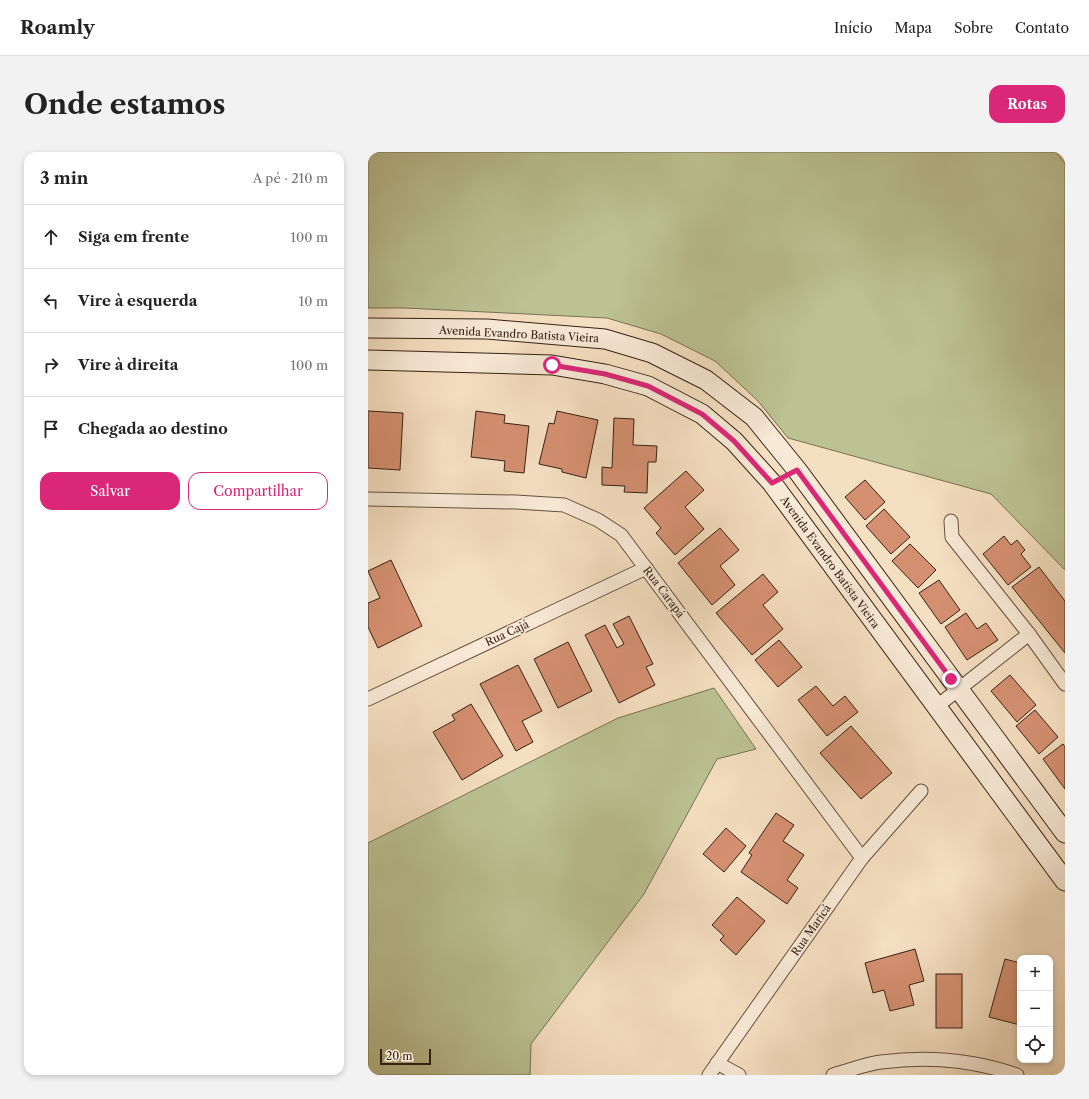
<!DOCTYPE html>
<html lang="pt">
<head>
<meta charset="utf-8">
<style>
  body { margin:0; font-family:"Libre Caslon Text",serif; background:#f2f2f2; color:#222 }
  .controls { position:absolute; right:12px; bottom:12px; display:grid; overflow:hidden; border-radius:8px; box-shadow:0 2px 6px #0003 }
  .controls button { width:36px; height:36px; display:grid; place-items:center; padding:0; border:0; border-bottom:1px solid #e0e0e0; background:#fff; color:#222; font:20px sans-serif }
  .scale { position:absolute; left:12px; bottom:10px; width:51px; box-sizing:border-box; padding-left:4px; border:2px solid #362115; border-top:0; font-size:11px; line-height:14px; white-space:nowrap; color:#362115; -webkit-text-stroke:3px #f8ead7; paint-order:stroke }
  .stop { position:absolute; width:12px; height:12px; margin:-9px; border:3px solid #db2777; border-radius:50%; background:#fff }
  .stop.end { background:#db2777; border-color:#fff; box-shadow:0 1px 4px #0008 }
  .list { margin:0; padding:0; list-style:none }
  h2 { display:flex; justify-content:space-between; align-items:center; height:52px; margin:0; padding:0 16px; font-size:17px }
  h2 small { font-size:13px; font-weight:400; color:#767676 }
  .list li { display:grid; grid-template-columns:26px 1fr auto; gap:12px; align-items:center; box-sizing:border-box; height:64px; padding:0 16px; border-top:1px solid #e0e0e0 }
  .list b { display:block; font-size:15px; white-space:nowrap }
  .list em { font-size:13px; font-style:normal; color:#767676 }
  .actions { display:flex; gap:8px; padding:12px 16px }
  .actions a { flex:1; padding:9px 0; border:1px solid #db2777; border-radius:12px; text-align:center; font-size:14px; color:#db2777 }
  .actions .main { background:#db2777; color:#fff }
  .icon { flex:none; width:22px; height:22px; fill:none; stroke:currentColor; stroke-width:2; stroke-linecap:round; stroke-linejoin:round }
  .map { position:relative; flex:none; width:697px; height:923px; overflow:hidden; border-radius:12px }
  header { display:flex; align-items:center; gap:24px; box-sizing:border-box; height:56px; padding:0 20px; background:#fff; border-bottom:1px solid #e0e0e0 }
  header strong { font-size:19px }
  nav { display:flex; gap:22px; margin-inline-start:auto; font-size:14px }
  .intro { display:flex; align-items:center; justify-content:space-between; box-sizing:border-box; height:96px; padding:0 24px }
  h1 { margin:0; font-size:28px }
  .button { padding:10px 18px; border-radius:12px; background:#db2777; color:#fff; font-size:14px; font-weight:700 }
  main { display:flex; gap:24px; padding:0 24px }
  aside { flex:1; background:#fff; border-radius:12px; box-shadow:0 2px 6px #0003 }
  .map>svg:first-child { display:block }
  .green { fill:#bcc293; stroke:#797254 }
  .building { fill:#d59071; stroke:#362115 }
  .lines { fill:none; stroke-linecap:round; stroke-linejoin:round }
  .minor-casing { stroke:#665040; stroke-width:15 }
  .secondary-casing { stroke:#362115; stroke-width:21 }
  .minor { stroke:#f8ead7; stroke-width:13 }
  .secondary { stroke:#f8ead7; stroke-width:19 }
  .route { stroke:#db2777; stroke-width:5 }
  .labels { text-anchor:middle; dominant-baseline:central; stroke-width:3.5; stroke-linejoin:round; paint-order:stroke }
  .street-label { font-size:11px; fill:#362115; stroke:#f8ead7 }
</style>
</head>
<body>
<header>
<strong>Roamly</strong>
<nav><a>Início</a><a>Mapa</a><a>Sobre</a><a>Contato</a></nav>
</header>
<div class="intro"><h1>Onde estamos</h1><a class="button">Rotas</a></div>
<main>
<aside>
<h2>3 min<small>A pé · 210 m</small></h2>
<ul class="list">
<li><svg class="icon" aria-label="ahead" viewBox="0 0 24 24"><path d="M12 20V5M6 11l6-6 6 6"/></svg><div><b>Siga em frente</b></div><em>100 m</em></li>
<li><svg class="icon" aria-label="left" viewBox="0 0 24 24"><path d="M17 20v-9H6M10 6l-5 5 5 5"/></svg><div><b>Vire à esquerda</b></div><em>10 m</em></li>
<li><svg class="icon" aria-label="right" viewBox="0 0 24 24"><path d="M7 20v-9h11M14 6l5 5-5 5"/></svg><div><b>Vire à direita</b></div><em>100 m</em></li>
<li><svg class="icon" aria-label="arrive" viewBox="0 0 24 24"><path d="M6 21V4h12l-3 4 3 4H6"/></svg><div><b>Chegada ao destino</b></div></li>
</ul>
<div class="actions"><a class="main">Salvar</a><a>Compartilhar</a></div>
</aside>
<div class="map">
<svg width="697" height="923" viewBox="0 0 697 923">
  <rect width="100%" height="100%" fill="#f5dfc1"/>
  <filter id="stains"><feTurbulence type="fractalNoise" baseFrequency=".005" numOctaves="4"/><feColorMatrix values="0 0 0 0 .2 0 0 0 0 .09 0 0 0 0 .02 0 0 0 .5 -.17"/></filter>
  <radialGradient id="worn" r=".72"><stop offset=".6" stop-color="#630" stop-opacity="0"/><stop offset="1" stop-color="#630" stop-opacity=".3"/></radialGradient>
  <g class="green">
    <polygon points="0,0 688,0 697,11 697,418 623,342 420,286 390,249 347,209 293,182 239,166 37,156 0,156"/>
    <polygon points="346,536 388,597 349,607 276,742 163,892 162,923 0,923 0,691 250,566"/>
  </g>
  <g class="building">
    <polygon points="0,259 35,261 32,318 0,316"/>
    <polygon points="108,259 137,263 136,271 161,274 156,321 136,319 137,309 103,305"/>
    <polygon points="189,259 230,268 218,326 194,320 194,317 171,312 181,271 186,272"/>
    <polygon points="246,266 266,267 265,293 289,294 288,310 280,310 279,341 256,340 257,334 234,333 234,315 244,316"/>
    <polygon points="318,319 336,338 317,355 336,377 307,403 288,381 293,376 276,356"/>
    <polygon points="497,328 517,350 497,368 477,345"/>
    <polygon points="516,357 542,385 523,402 498,374"/>
    <polygon points="352,376 371,398 352,414 367,433 344,453 310,411"/>
    <polygon points="636,384 643,393 649,388 657,398 653,402 663,415 640,433 615,402"/>
    <polygon points="542,392 568,418 550,436 524,409"/>
    <polygon points="23,408 54,474 10,496 0,475 0,451 12,446 0,419"/>
    <polygon points="671,415 697,449 697,501 644,435"/>
    <polygon points="395,422 410,440 395,453 415,477 384,503 348,461"/>
    <polygon points="571,428 592,458 573,472 551,441"/>
    <polygon points="598,461 609,477 618,471 630,488 599,508 577,475"/>
    <polygon points="261,464 285,512 278,515 287,533 251,551 217,483 237,473 249,496 256,492 245,472"/>
    <polygon points="411,488 434,515 410,535 387,508"/>
    <polygon points="200,490 224,539 190,556 166,507"/>
    <polygon points="150,513 174,559 154,569 165,590 148,599 112,532"/>
    <polygon points="642,523 668,553 649,570 623,539"/>
    <polygon points="448,534 465,554 477,544 490,560 459,584 430,548"/>
    <polygon points="103,552 135,604 94,628 65,580 87,568 84,563"/>
    <polygon points="667,558 690,585 671,602 648,574"/>
    <polygon points="483,574 524,621 493,647 452,601"/>
    <polygon points="695,592 697,595 697,637 675,607"/>
    <polygon points="408,661 426,673 415,689 436,703 419,728 430,736 419,752 373,720 384,703 381,701"/>
    <polygon points="358,676 378,694 356,720 335,702"/>
    <polygon points="369,745 397,769 368,803 352,788 356,784 344,773"/>
    <polygon points="547,797 556,829 541,833 546,853 522,859 516,838 505,841 497,811"/>
    <polygon points="637,807 652,811 652,873 621,865"/>
    <rect x="568" y="822" width="26" height="54"/>
  </g>
  <g class="lines">
    <defs>
      <g id="minor">
        <polyline points="0,347 148,350 196,353 230,368 253,383 494,706"/>
        <polyline points="583,369 584,385 661,482 697,532"/>
        <polyline points="0,547 278,416"/>
        <polyline points="568,555 661,482"/>
        <polyline points="349,911 371,923"/>
        <polyline points="341,923 494,706 553,639"/>
        <path d="M465,923c15,-4 32,-11 48,-13 45,-6 93,-2 136,13"/>
      </g>
      <g id="secondary">
        <polyline points="0,176 119,177 237,187 284,201 338,228 386,265 429,318 697,681"/>
        <polyline points="0,208 184,213 237,222 280,234 334,262 366,289 404,331 697,729"/>
      </g>
    </defs>
    <use href="#minor" class="minor-casing"/>
    <use href="#secondary" class="secondary-casing"/>
    <use href="#minor" class="minor"/>
    <use href="#secondary" class="secondary"/>
  </g>
  <g class="lines">
    <polyline class="route" points="184,213 237,222 280,234 334,262 366,289 404,331 429,318 583,527"/>
  </g>
  <g class="labels">
    <g class="street-label">
      <text transform="translate(151 182) rotate(3)">Avenida Evandro Batista Vieira</text>
      <text transform="translate(462 410) rotate(54)">Avenida Evandro Batista Vieira</text>
      <text transform="translate(296 440) rotate(53)">Rua Carapá</text>
      <text transform="translate(139 481) rotate(-25)">Rua Cajá</text>
      <text transform="translate(443 778) rotate(-55)">Rua Maricá</text>
    </g>
  </g>
  <rect width="100%" height="100%" filter="url(#stains)"/>
  <rect width="100%" height="100%" fill="url(#worn)"/>
</svg>
<div class="controls">
<button>+</button>
<button>−</button>
<button><svg class="icon" aria-label="locate" viewBox="0 0 24 24"><circle cx="12" cy="12" r="6"/><path d="M12 2v4M12 18v4M2 12h4M18 12h4"/></svg></button>
</div>
<div class="scale">20 m</div>
<div class="stop" style="left:184px;top:213px"></div>
<div class="stop end" style="left:583px;top:527px"></div>
</div>
</main>
</body>
</html>
